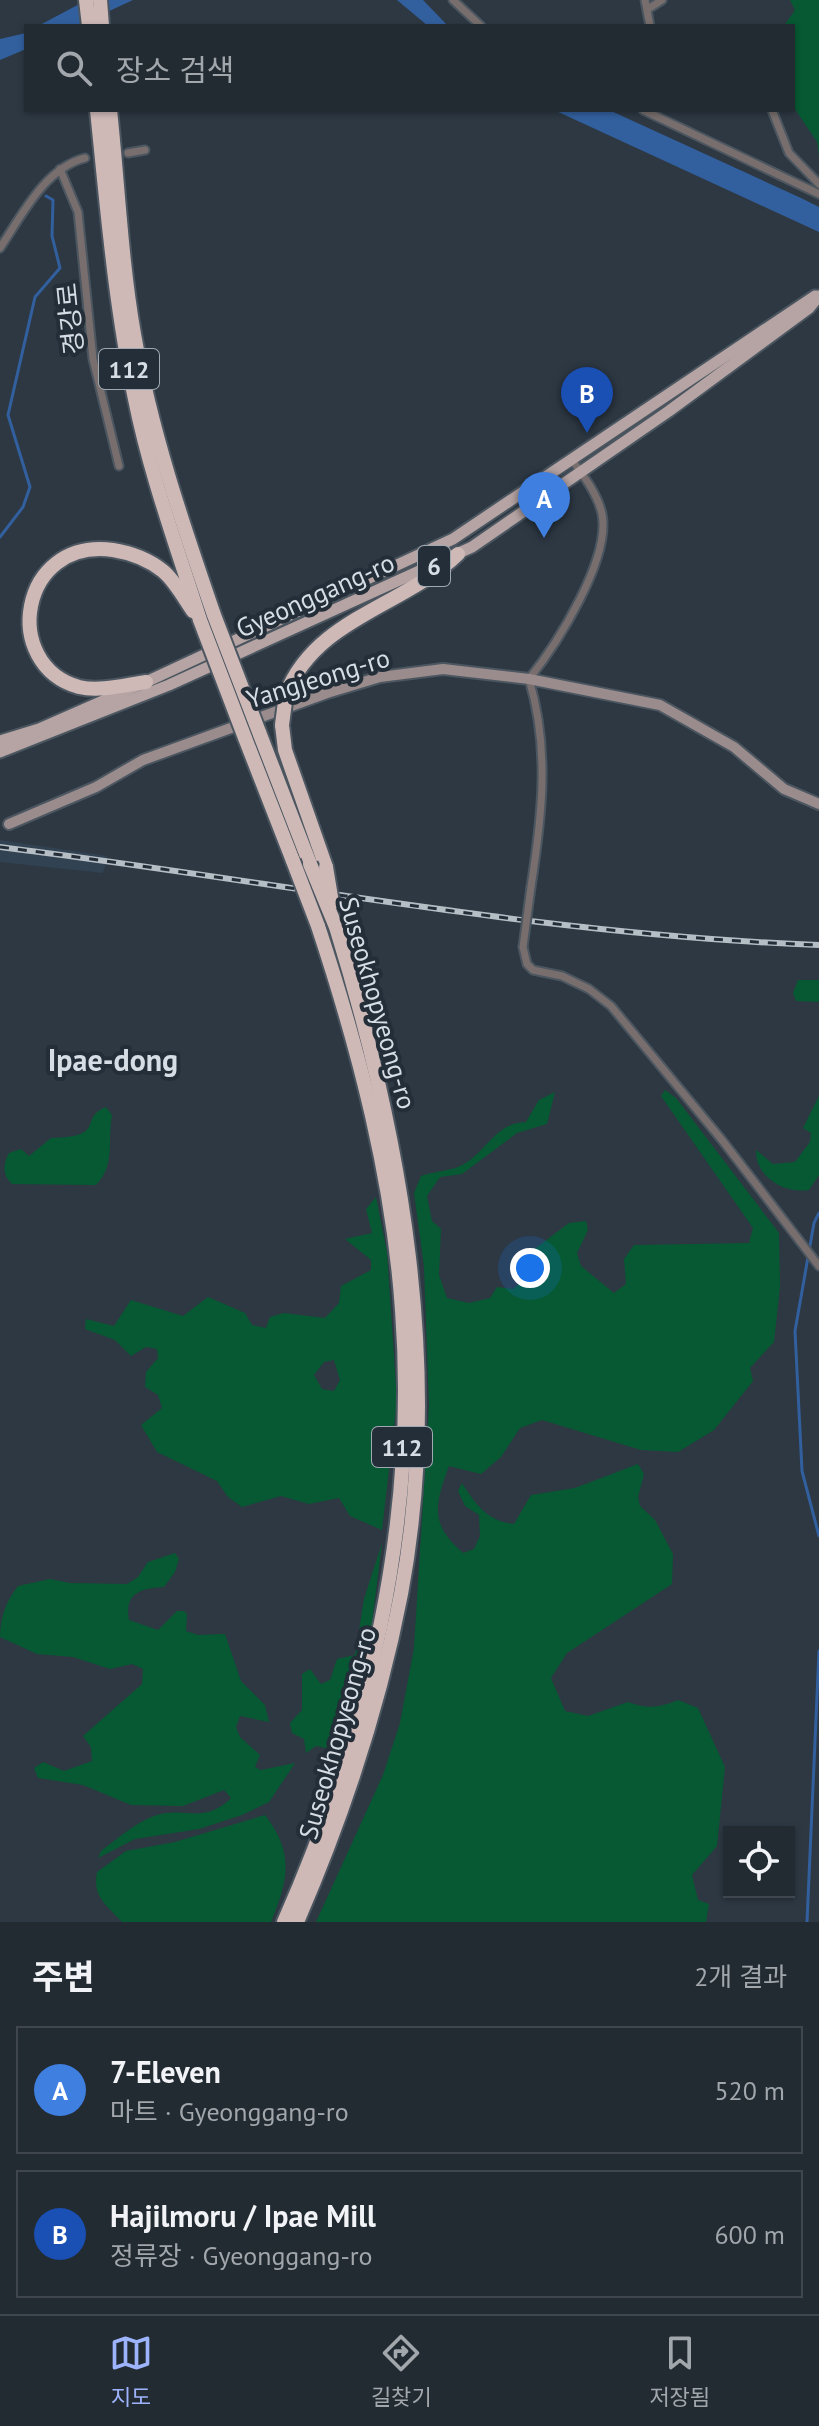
<!DOCTYPE html>
<html lang="ko">
<head>
<meta charset="utf-8">
<style>
  body { margin:0; font-family:"PT Sans","Noto Sans KR",sans-serif; background:#2e363e; color:#f1f3f6 }
  .controls { position:absolute; right:24px; bottom:24px; display:grid; overflow:hidden; border-radius:0px; box-shadow:0 2px 6px #0004 }
  .controls button { width:72px; height:72px; display:grid; place-items:center; padding:0; border:0; border-bottom:2px solid #3f464d; background:#222a32; color:#f1f3f6; font:40px sans-serif }
  .you { position:absolute; left:530px; top:1268px; width:28px; height:28px; margin:-20px; border:6px solid #fff; border-radius:50%; background:#1a73e8; box-shadow:0 0 0 12px #1a73e833 }
  .badge { display:grid; place-items:center; width:52px; height:52px; border-radius:50%; background:#9db4fd; color:#fff; font-size:26px; font-weight:700 }
  .pin { position:absolute; translate:-50% -66px; filter:drop-shadow(0 2px 4px #0008) }
  .pin::after { content:''; position:absolute; top:42px; width:28px; height:24px; background:inherit; clip-path:polygon(0 0,100% 0,50% 100%) }
  .list { margin:0; padding:0; list-style:none }
  h2 { display:flex; justify-content:space-between; align-items:center; height:104px; margin:0; padding:0 32px; font-size:34px }
  h2 small { font-size:26px; font-weight:400; color:#a2a7ac }
  .list li { display:grid; grid-template-columns:52px 1fr auto; gap:24px; align-items:center; box-sizing:border-box; height:128px; margin:0 16px 16px; padding:0 16px; border:2px solid #3f464d; border-radius:0px }
  .list b { display:block; font-size:30px; white-space:nowrap }
  .list p { margin:0; font-size:26px; white-space:nowrap; color:#a2a7ac }
  .list em { font-size:26px; font-style:normal; color:#a2a7ac }
  .icon { flex:none; width:44px; height:44px; fill:none; stroke:currentColor; stroke-width:2; stroke-linecap:round; stroke-linejoin:round }
  .map { position:relative; flex:none; width:819px; height:1922px; overflow:hidden }
  .search { position:absolute; background:#222a32; box-shadow:0 2px 6px #0004; left:24px; right:24px; top:24px; height:88px; display:flex; align-items:center; gap:20px; box-sizing:border-box; padding:0 28px; border-radius:0px; color:#a2a7ac; font-size:30px }
  .sheet { height:392px; background:#222a32 }
  nav { display:flex; justify-content:space-around; align-items:center; box-sizing:border-box; height:112px; border-top:2px solid #3f464d; background:#222a32; font-size:22px; color:#a2a7ac }
  nav a { display:grid; justify-items:center; gap:4px }
  nav .on { color:#9db4fd }
  .map>svg:first-child { display:block }
  .built { fill:#314252 }
  .green { fill:#065932; fill-rule:evenodd }
  .water { fill:#32609e }
  .lines { fill:none; stroke-linecap:round; stroke-linejoin:round }
  .stream { stroke:#32609e; stroke-width:3 }
  .street-casing { stroke:#4b5660; stroke-width:11 }
  .secondary-casing { stroke:#4b5660; stroke-width:14 }
  .primary-casing { stroke:#4b5660; stroke-width:15 }
  .highway-casing { stroke:#4b5660; stroke-width:18 }
  .street { stroke:#776e6d; stroke-width:7 }
  .secondary { stroke:#9a8c8c; stroke-width:10 }
  .primary { stroke:#b5a4a3; stroke-width:11 }
  .highway { stroke:#ceb9b7; stroke-width:14 }
  .rail-casing { stroke:#b6bec5; stroke-width:6 }
  .rail { stroke:#232e39; stroke-width:3; stroke-dasharray:9; stroke-linecap:butt }
  .street-bridge-casing { stroke:#4b5660; stroke-width:11; stroke-linecap:butt }
  .highway-bridge-casing { stroke:#4b5660; stroke-width:18; stroke-linecap:butt }
  .street-bridge { stroke:#776e6d; stroke-width:7 }
  .highway-bridge { stroke:#ceb9b7; stroke-width:14 }
  .labels { text-anchor:middle; dominant-baseline:central; stroke-width:8; stroke-linejoin:round; paint-order:stroke }
  .shield { fill:#232e39; stroke:#a0a8b1; stroke-width:2 }
  .shield-label { font-size:24px; font-weight:bold; fill:#d6dde4 }
  .street-label { font-size:26px; fill:#d6dde4; stroke:#232e39 }
  .quarter-label { font-size:30px; font-weight:bold; fill:#d6dde4; stroke:#232e39 }
</style>
</head>
<body>
<div class="map">
<svg width="819" height="1922" viewBox="0 0 819 1922">
  <rect width="100%" height="100%" fill="#2d3843"/>
  <polygon class="built" points="0,840 107,856 106,863 103,873 0,862"/>
  <g class="green">
    <polygon points="790,0 819,0 819,156 817,142 793,106 793,26 784,26 795,10"/>
    <polygon points="798,980 819,980 819,1002 796,1001 793,993"/>
    <path d="M665,1090l11,8 103,135 1,53 -6,56 -24,26 3,13 -39,49 -36,22 -37,-2 -99,-30 -22,8 -19,29 -20,17 -32,-8c-14,39 -20,57 14,87l11,-4 6,-13 -1,-21 -14,-9 -7,-15 4,-8c14,22 25,38 52,41l17,-29 44,-7 63,-24 6,10 -6,23 2,9 15,14 18,34 -1,30 -105,69 -16,25 14,33 23,5 40,-14c18,7 31,6 50,-2l20,8 27,59 -8,79 -25,29 6,25 11,4 -3,18h-390l67,-147 17,-52 14,-75 15,-243 -5,-138 -10,-74 7,-17c14,-5 32,-5 43,-12 24,-14 31,-41 62,-42l13,-22 16,-8 -8,32 -30,9 -55,41 -22,3 -13,19 5,25 9,8 -2,46 8,23 22,5 21,-5 7,-11 16,2 19,-16 -12,-13 49,-37 17,-2 2,9 -11,23 4,13 33,27 12,-9 -2,-25 10,-14 115,-2 4,-15 -92,-132z"/>
    <path d="M819,1096v79l-10,15c-24,4 -54,-13 -53,-40l17,14 22,-2 15,-20 1,-9 -8,-5z"/>
    <path d="M106,1107l6,8c-5,26 4,50 -16,70l-84,-1c-10,-9 -9,-20 -3,-31l12,-4 8,7 22,-18c57,-1 27,-20 55,-31z"/>
    <path d="M376,1197l11,55 10,149 -15,129 -32,-14 -11,-18 -30,6 -28,-8 -39,11 -14,-10 -11,-16 -60,-29 -16,-27 21,-17 -4,-13 -13,-8 1,-15 12,-14 -1,-9 -11,-2 -15,9 -16,-16 -30,-11 1,-10 28,7 17,-26 52,16 25,-19 37,16 7,12 14,3 4,-11 14,-4 41,5 14,-15 2,-17 30,-16v-10l-26,-21 27,-6 -6,-24zM334,1360l6,20 -6,11 -12,-2 -8,-14 10,-13z"/>
    <polygon points="382,1543 371,1631 358,1687 342,1736 326,1748 316,1746 306,1753 304,1739 292,1733 290,1723 302,1710 302,1674 310,1669 321,1684 330,1680 337,1659 355,1655 364,1599"/>
    <path d="M175,1553l4,6 -4,13 -11,15c-23,1 -40,6 -35,33l29,10 19,-19h7l3,3 -1,17 12,4 27,-1 16,47 24,24 4,17 -29,-6 -4,11 4,10 20,18 -5,12 6,3 34,-7 -26,39 -27,13 -43,14 -64,10 -37,19 3,-7c16,-12 34,-28 53,-35 30,-11 49,10 77,-18l-7,-8 -41,16 -52,-1 -48,-20 -45,-7 -4,-10 9,-6 21,9 28,-10 -1,-14 -8,-11 59,-52 1,-15 -11,-5 -22,5 -37,-12 -36,-3 -37,-17c0,-19 6,-36 18,-51l32,-7 20,4 57,1 11,-7 10,-15z"/>
    <path d="M265,1815c30,39 23,65 6,107h-149c-15,-17 -30,-25 -25,-50l29,-21 49,-9z"/>
  </g>
  <g class="water">
    <polygon points="87,0 133,0 77,26 38,26"/>
    <polygon points="397,0 423,0 448,26 428,26"/>
    <polygon points="26,33 26,49 0,60 0,39"/>
    <polygon points="554,110 609,110 801,198 819,207 819,232"/>
  </g>
  <g class="lines">
    <g class="stream">
      <polyline points="0,537 23,507 30,487 8,415 35,297 60,268 52,236 53,200 46,196"/>
      <polyline points="819,1213 814,1223 795,1331 802,1471 819,1536"/>
      <polyline points="807,1922 819,1651"/>
    </g>
    <defs>
      <g id="street">
        <polyline points="453,0 481,26"/>
        <polyline points="645,0 650,26"/>
        <polyline points="648,9 662,0"/>
        <polyline points="643,110 819,194"/>
        <polyline points="772,110 789,153 819,184"/>
        <polyline points="128,153 145,150"/>
        <polyline points="60,169 78,212 93,359 119,466"/>
        <path d="M0,248c22,-33 45,-80 85,-90"/>
        <path d="M531,887c11,-71 19,-138 -2,-208 28,-35 82,-120 73,-165 -4,-19 -18,-38 -30,-54"/>
        <polyline points="523,947 527,964 533,970 562,976 589,989 611,1006 722,1140 819,1266"/>
      </g>
      <polyline id="secondary" points="9,824 96,787 143,760 327,693 380,677 443,669 529,679 660,705 734,747 784,789 819,804"/>
      <g id="primary">
        <polyline points="0,741 39,729 146,682 453,539 815,296"/>
        <polyline points="0,752 169,685 472,547 669,411 809,308 819,296"/>
      </g>
      <g id="highway">
        <polyline points="86,0 89,26"/>
        <polyline points="100,0 102,26"/>
        <path d="M97,110c10,97 18,194 38,289 15,75 42,148 65,221"/>
        <path d="M110,110c8,74 11,150 24,224 17,97 48,188 80,281"/>
        <path d="M146,682c-21,3 -46,10 -67,5 -79,-22 -60,-150 34,-137 19,3 35,9 50,21 12,10 21,27 30,40"/>
        <path d="M286,694c30,-76 117,-87 172,-140"/>
        <polyline points="282,725 285,750 326,867"/>
        <polyline points="259,732 310,864"/>
        <polyline points="245,738 293,861"/>
        <path d="M284,1922c85,-192 134,-401 118,-612 -9,-130 -43,-260 -84,-384"/>
        <path d="M297,1922c46,-106 82,-214 104,-328 42,-222 1,-453 -65,-667"/>
      </g>
    </defs>
    <use href="#street" class="street-casing"/>
    <use href="#secondary" class="secondary-casing"/>
    <use href="#primary" class="primary-casing"/>
    <use href="#highway" class="highway-casing"/>
    <use href="#street" class="street"/>
    <use href="#secondary" class="secondary"/>
    <use href="#primary" class="primary"/>
    <use href="#highway" class="highway"/>
    <defs>
      <path id="rail" d="M0,847c273,34 544,88 819,98"/>
    </defs>
    <use href="#rail" class="rail-casing"/>
    <use href="#rail" class="rail"/>
    <defs>
      <polyline id="street-bridge" points="523,947 531,887"/>
      <g id="highway-bridge">
        <polyline points="214,615 259,732"/>
        <polyline points="200,620 245,738"/>
        <polyline points="282,725 286,694"/>
        <polyline points="293,861 318,926"/>
        <polyline points="310,864 336,927"/>
        <polyline points="326,867 332,903"/>
      </g>
    </defs>
    <use href="#street-bridge" class="street-bridge-casing"/>
    <use href="#highway-bridge" class="highway-bridge-casing"/>
    <use href="#street-bridge" class="street-bridge"/>
    <use href="#highway-bridge" class="highway-bridge"/>
  </g>
  <g class="labels">
    <g class="shield">
      <rect x="99" y="349" width="60" height="40" rx="6"/>
      <rect x="418" y="546" width="32" height="40" rx="6"/>
      <rect x="372" y="1427" width="60" height="40" rx="6"/>
    </g>
    <g class="shield-label">
      <text x="129" y="369">112</text>
      <text x="434" y="566">6</text>
      <text x="402" y="1447">112</text>
    </g>
    <g class="street-label">
      <text transform="translate(70 319) rotate(-96)">경강로</text>
      <text transform="translate(315 595) rotate(-24)">Gyeonggang-ro</text>
      <text transform="translate(318 678) rotate(-17)">Yangjeong-ro</text>
      <text transform="translate(378 1003) rotate(74)">Suseokhopyeong-ro</text>
      <text transform="translate(337 1733) rotate(-74)">Suseokhopyeong-ro</text>
    </g>
    <g class="quarter-label">
      <text x="113" y="1059">Ipae-dong</text>
    </g>
  </g>
</svg>
<div class="controls">
<button><svg class="icon" aria-label="locate" viewBox="0 0 24 24"><circle cx="12" cy="12" r="6"/><path d="M12 2v4M12 18v4M2 12h4M18 12h4"/></svg></button>
</div>
<div class="you"></div>
<div class="pin badge" style="left:544px;top:538px;background:#3f7fe0">A</div>
<div class="pin badge" style="left:587px;top:433px;background:#1a4fb4">B</div>
<div class="search"><svg class="icon" aria-label="search" viewBox="0 0 24 24"><circle cx="10" cy="10" r="6"/><path d="M15 15l6 6"/></svg>장소 검색</div>
</div>
<section class="sheet">
<h2>주변<small>2개 결과</small></h2>
<ul class="list">
<li><span class="badge" style="background:#3f7fe0">A</span><div><b>7-Eleven</b><p>마트 · Gyeonggang-ro</p></div><em>520 m</em></li>
<li><span class="badge" style="background:#1a4fb4">B</span><div><b>Hajilmoru / Ipae Mill</b><p>정류장 · Gyeonggang-ro</p></div><em>600 m</em></li>
</ul>
</section>
<nav>
<a class="on"><svg class="icon" aria-label="map" viewBox="0 0 24 24"><path d="M3 6l6-2 6 2 6-2v14l-6 2-6-2-6 2zM9 4v14M15 6v14"/></svg>지도</a>
<a><svg class="icon" aria-label="directions" viewBox="0 0 24 24"><path d="M12 3l9 9-9 9-9-9zM9 14v-3h6M13 9l2 2-2 2"/></svg>길찾기</a>
<a><svg class="icon" aria-label="saved" viewBox="0 0 24 24"><path d="M7 4h10v16l-5-4-5 4z"/></svg>저장됨</a>
</nav>
</body>
</html>
